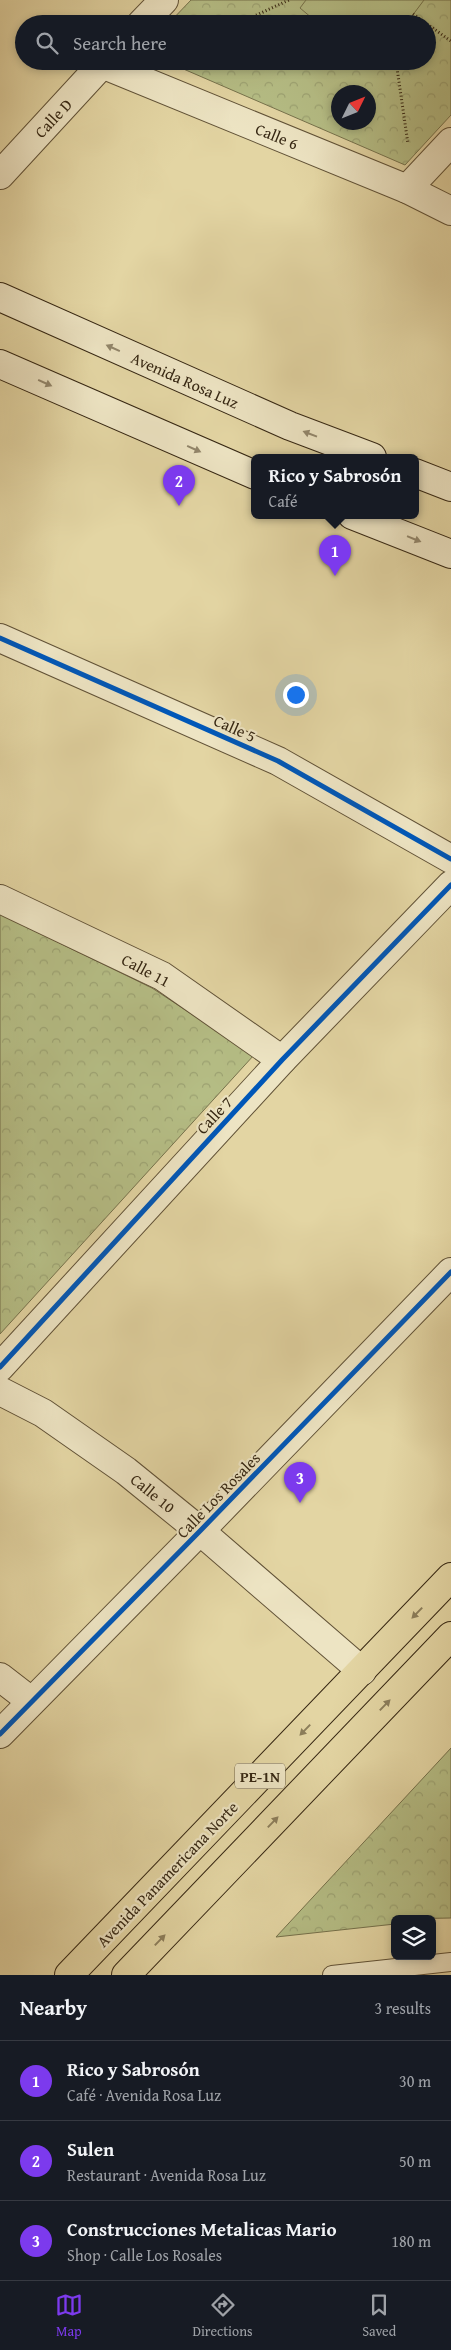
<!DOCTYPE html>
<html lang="en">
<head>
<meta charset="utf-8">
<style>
  body { margin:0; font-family:"Gentium Book Plus",serif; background:#242831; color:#f1f3f6 }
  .controls { position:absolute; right:15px; bottom:15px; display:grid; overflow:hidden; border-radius:8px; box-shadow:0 2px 8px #0003 }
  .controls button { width:45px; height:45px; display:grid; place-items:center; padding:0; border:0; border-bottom:1px solid #363941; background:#171b24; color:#f1f3f6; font:25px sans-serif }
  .compass { position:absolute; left:331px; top:85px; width:45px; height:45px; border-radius:50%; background:#171b24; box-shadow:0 2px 8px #0003; rotate:47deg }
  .you { position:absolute; left:295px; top:694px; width:18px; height:18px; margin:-12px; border:4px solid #fff; border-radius:50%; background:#1a73e8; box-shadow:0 0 0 8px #1a73e833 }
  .badge { display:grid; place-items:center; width:32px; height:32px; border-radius:50%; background:#7c3aed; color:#fff; font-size:16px; font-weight:700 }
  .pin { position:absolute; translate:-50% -41px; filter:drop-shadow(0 1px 2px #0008) }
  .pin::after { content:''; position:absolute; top:26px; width:18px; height:15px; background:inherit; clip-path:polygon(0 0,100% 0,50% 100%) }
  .popup { position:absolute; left:251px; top:454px; width:168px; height:65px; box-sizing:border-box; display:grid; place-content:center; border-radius:8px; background:#171b24; filter:drop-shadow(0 1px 4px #0005); font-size:16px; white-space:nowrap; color:#9ea1a6 }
  .popup b { font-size:19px; color:#f1f3f6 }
  .popup::after { content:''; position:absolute; left:50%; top:100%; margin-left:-10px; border:10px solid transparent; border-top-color:#171b24 }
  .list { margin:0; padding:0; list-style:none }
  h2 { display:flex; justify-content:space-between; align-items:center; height:65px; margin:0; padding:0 20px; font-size:21px }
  h2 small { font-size:16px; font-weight:400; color:#9ea1a6 }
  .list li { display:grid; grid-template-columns:32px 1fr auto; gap:15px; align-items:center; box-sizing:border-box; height:80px; padding:0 20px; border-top:1px solid #363941 }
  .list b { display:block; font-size:19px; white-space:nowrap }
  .list p { margin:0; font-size:16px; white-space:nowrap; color:#9ea1a6 }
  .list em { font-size:16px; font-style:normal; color:#9ea1a6 }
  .icon { flex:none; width:28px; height:28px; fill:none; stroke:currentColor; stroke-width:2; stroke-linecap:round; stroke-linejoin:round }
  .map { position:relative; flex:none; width:451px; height:1975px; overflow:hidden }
  .search { position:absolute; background:#171b24; box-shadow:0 2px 8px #0003; left:15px; right:15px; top:15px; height:55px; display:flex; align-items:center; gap:12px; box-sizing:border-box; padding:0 18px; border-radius:28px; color:#9ea1a6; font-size:19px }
  .sheet { height:305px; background:#171b24 }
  nav { display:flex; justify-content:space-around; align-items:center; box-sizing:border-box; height:70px; border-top:1px solid #363941; background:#171b24; font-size:14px; color:#9ea1a6 }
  nav a { display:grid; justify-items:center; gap:2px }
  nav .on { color:#7c3aed }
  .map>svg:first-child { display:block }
  .park { fill:url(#park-crowns); stroke:#76724c; fill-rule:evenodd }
  .pitch { fill:#b5bd85; stroke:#76724c }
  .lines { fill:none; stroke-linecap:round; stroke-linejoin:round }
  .lane-casing { stroke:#615237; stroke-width:20 }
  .street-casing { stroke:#615237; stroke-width:30 }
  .secondary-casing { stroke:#362713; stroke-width:30 }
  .highway-casing { stroke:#362713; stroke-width:30 }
  .path { stroke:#362713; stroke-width:3; stroke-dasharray:1 2.5; stroke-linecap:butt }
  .lane { stroke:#ede4c3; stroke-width:18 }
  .street { stroke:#ede4c3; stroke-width:28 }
  .secondary { stroke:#ede4c3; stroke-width:28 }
  .highway { stroke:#e3d5a3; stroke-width:28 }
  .cycleway-casing { stroke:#ede4c3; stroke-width:8 }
  .cycleway { stroke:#0057b8; stroke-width:5 }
  .oneway { fill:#92866b }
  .oneway2 { fill:#8c7e5b }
  .labels { text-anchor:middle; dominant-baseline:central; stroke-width:4.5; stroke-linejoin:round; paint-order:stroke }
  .shield { fill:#ede4c3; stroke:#6d6048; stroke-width:1 }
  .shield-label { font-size:15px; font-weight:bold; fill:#362713 }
  .street-label { font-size:16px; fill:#362713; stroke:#ede4c3 }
</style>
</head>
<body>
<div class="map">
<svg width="451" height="1975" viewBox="0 0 451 1975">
  <defs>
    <pattern id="park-crowns" width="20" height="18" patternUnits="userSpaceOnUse" patternTransform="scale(1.25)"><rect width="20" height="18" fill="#b5bd85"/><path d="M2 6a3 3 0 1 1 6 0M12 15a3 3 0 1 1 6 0" fill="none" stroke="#9ca272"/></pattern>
  </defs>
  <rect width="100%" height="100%" fill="#e3d5a3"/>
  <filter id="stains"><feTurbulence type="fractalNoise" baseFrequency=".004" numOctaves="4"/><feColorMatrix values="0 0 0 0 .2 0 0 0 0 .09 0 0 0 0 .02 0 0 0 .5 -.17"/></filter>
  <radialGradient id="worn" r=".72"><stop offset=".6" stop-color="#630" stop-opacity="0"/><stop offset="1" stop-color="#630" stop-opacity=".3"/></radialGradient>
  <g class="park">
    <path d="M191,0h260v115l-46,50 -240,-104h262v-37h-259zM338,92h30v30h-30z"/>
    <polygon points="0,914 152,988 254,1055 0,1334"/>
    <polygon points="451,1748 451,1918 395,1919 395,1924 276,1937"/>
  </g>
  <polygon class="pitch" points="306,0 424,0 406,24 319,24 300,8"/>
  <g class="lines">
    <defs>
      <polyline id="lane" points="332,1975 451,1962"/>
      <g id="street">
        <polyline points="141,24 164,0"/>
        <polyline points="102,64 407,189 451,211"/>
        <polyline points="0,175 105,61"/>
        <polyline points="407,189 451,142"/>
        <polyline points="0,638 278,761 451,859"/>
        <polyline points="0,899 162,976 282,1060"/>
        <polyline points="0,1367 282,1060 451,885"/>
        <polyline points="0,1391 43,1413 126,1471 200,1531 362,1671"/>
        <polyline points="0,1677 31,1701"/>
        <polyline points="0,1734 200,1531 451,1272"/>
      </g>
      <g id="secondary">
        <polyline points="0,297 290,426 372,457"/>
        <polyline points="0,364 255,475"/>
        <polyline points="415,473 451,487"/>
        <polyline points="352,515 451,554"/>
      </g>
      <g id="highway">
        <polyline points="69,1975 451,1577"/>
        <polyline points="126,1975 451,1636"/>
      </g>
    </defs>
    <use href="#lane" class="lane-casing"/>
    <use href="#street" class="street-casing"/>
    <use href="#secondary" class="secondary-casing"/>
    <use href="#highway" class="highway-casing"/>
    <g class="path">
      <polyline points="413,14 427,24"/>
      <polyline points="237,24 289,0"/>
      <polyline points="427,24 451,41"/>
      <polyline points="396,61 408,144"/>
    </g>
    <use href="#lane" class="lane"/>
    <use href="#street" class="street"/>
    <use href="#secondary" class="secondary"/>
    <use href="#highway" class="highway"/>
    <defs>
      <g id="cycleway">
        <polyline points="0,638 278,761 451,859"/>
        <polyline points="0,1367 282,1060 451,885"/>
        <polyline points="0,1734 200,1531 451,1272"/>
      </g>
    </defs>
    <use href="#cycleway" class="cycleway-casing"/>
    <use href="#cycleway" class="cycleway"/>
  </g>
  <defs><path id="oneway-solid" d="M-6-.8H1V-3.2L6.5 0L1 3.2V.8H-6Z" transform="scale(1.25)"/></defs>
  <g class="oneway">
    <use href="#oneway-solid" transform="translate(113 348) rotate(-156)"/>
    <use href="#oneway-solid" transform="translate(45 383) rotate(24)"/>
    <use href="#oneway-solid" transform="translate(310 434) rotate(-159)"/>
    <use href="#oneway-solid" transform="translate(194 449) rotate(24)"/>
    <use href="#oneway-solid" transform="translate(414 539) rotate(22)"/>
  </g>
  <g class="oneway2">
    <use href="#oneway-solid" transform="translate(417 1613) rotate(134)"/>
    <use href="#oneway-solid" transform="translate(385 1705) rotate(-46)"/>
    <use href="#oneway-solid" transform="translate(305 1730) rotate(134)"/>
    <use href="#oneway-solid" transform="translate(273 1822) rotate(-46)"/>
    <use href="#oneway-solid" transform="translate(160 1940) rotate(-46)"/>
  </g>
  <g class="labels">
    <rect class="shield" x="235" y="1763.5" width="50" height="25" rx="4"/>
    <g class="shield-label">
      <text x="260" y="1776">PE-1N</text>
    </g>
    <g class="street-label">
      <text transform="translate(53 118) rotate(-47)">Calle D</text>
      <text transform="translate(277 136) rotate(22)">Calle 6</text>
      <text transform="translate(185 380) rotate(24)">Avenida Rosa Luz</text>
      <text transform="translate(235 728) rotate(24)">Calle 5</text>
      <text transform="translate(146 970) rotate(28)">Calle 11</text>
      <text transform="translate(214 1115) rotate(-47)">Calle 7</text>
      <text transform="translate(153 1493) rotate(39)">Calle 10</text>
      <text transform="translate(218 1495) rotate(-46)">Calle Los Rosales</text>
      <text transform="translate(167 1874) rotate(-46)">Avenida Panamericana Norte</text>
    </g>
  </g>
  <rect width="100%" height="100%" filter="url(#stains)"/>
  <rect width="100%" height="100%" fill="url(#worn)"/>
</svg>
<div class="controls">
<button><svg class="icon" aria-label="layers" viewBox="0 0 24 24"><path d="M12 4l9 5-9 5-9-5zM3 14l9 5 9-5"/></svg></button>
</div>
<svg class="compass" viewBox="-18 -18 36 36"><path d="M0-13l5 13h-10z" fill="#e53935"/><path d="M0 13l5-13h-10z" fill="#9ea1a6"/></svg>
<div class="you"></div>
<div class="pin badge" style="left:335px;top:576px">1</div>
<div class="popup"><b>Rico y Sabrosón</b>Café</div>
<div class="pin badge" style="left:179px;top:506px">2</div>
<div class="pin badge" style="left:300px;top:1503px">3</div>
<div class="search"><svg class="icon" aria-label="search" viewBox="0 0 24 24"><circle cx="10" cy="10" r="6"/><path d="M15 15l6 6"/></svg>Search here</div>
</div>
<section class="sheet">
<h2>Nearby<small>3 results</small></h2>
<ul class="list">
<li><span class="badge">1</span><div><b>Rico y Sabrosón</b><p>Café · Avenida Rosa Luz</p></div><em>30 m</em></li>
<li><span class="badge">2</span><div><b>Sulen</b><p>Restaurant · Avenida Rosa Luz</p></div><em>50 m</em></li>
<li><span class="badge">3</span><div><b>Construcciones Metalicas Mario</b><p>Shop · Calle Los Rosales</p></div><em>180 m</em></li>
</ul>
</section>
<nav>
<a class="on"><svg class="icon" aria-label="map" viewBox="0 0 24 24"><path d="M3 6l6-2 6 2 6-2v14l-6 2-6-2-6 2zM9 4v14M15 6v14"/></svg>Map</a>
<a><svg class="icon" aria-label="directions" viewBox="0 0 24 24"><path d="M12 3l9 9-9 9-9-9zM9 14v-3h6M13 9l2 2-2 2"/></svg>Directions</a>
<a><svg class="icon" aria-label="saved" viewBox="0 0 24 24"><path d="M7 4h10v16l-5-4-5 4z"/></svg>Saved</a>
</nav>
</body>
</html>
